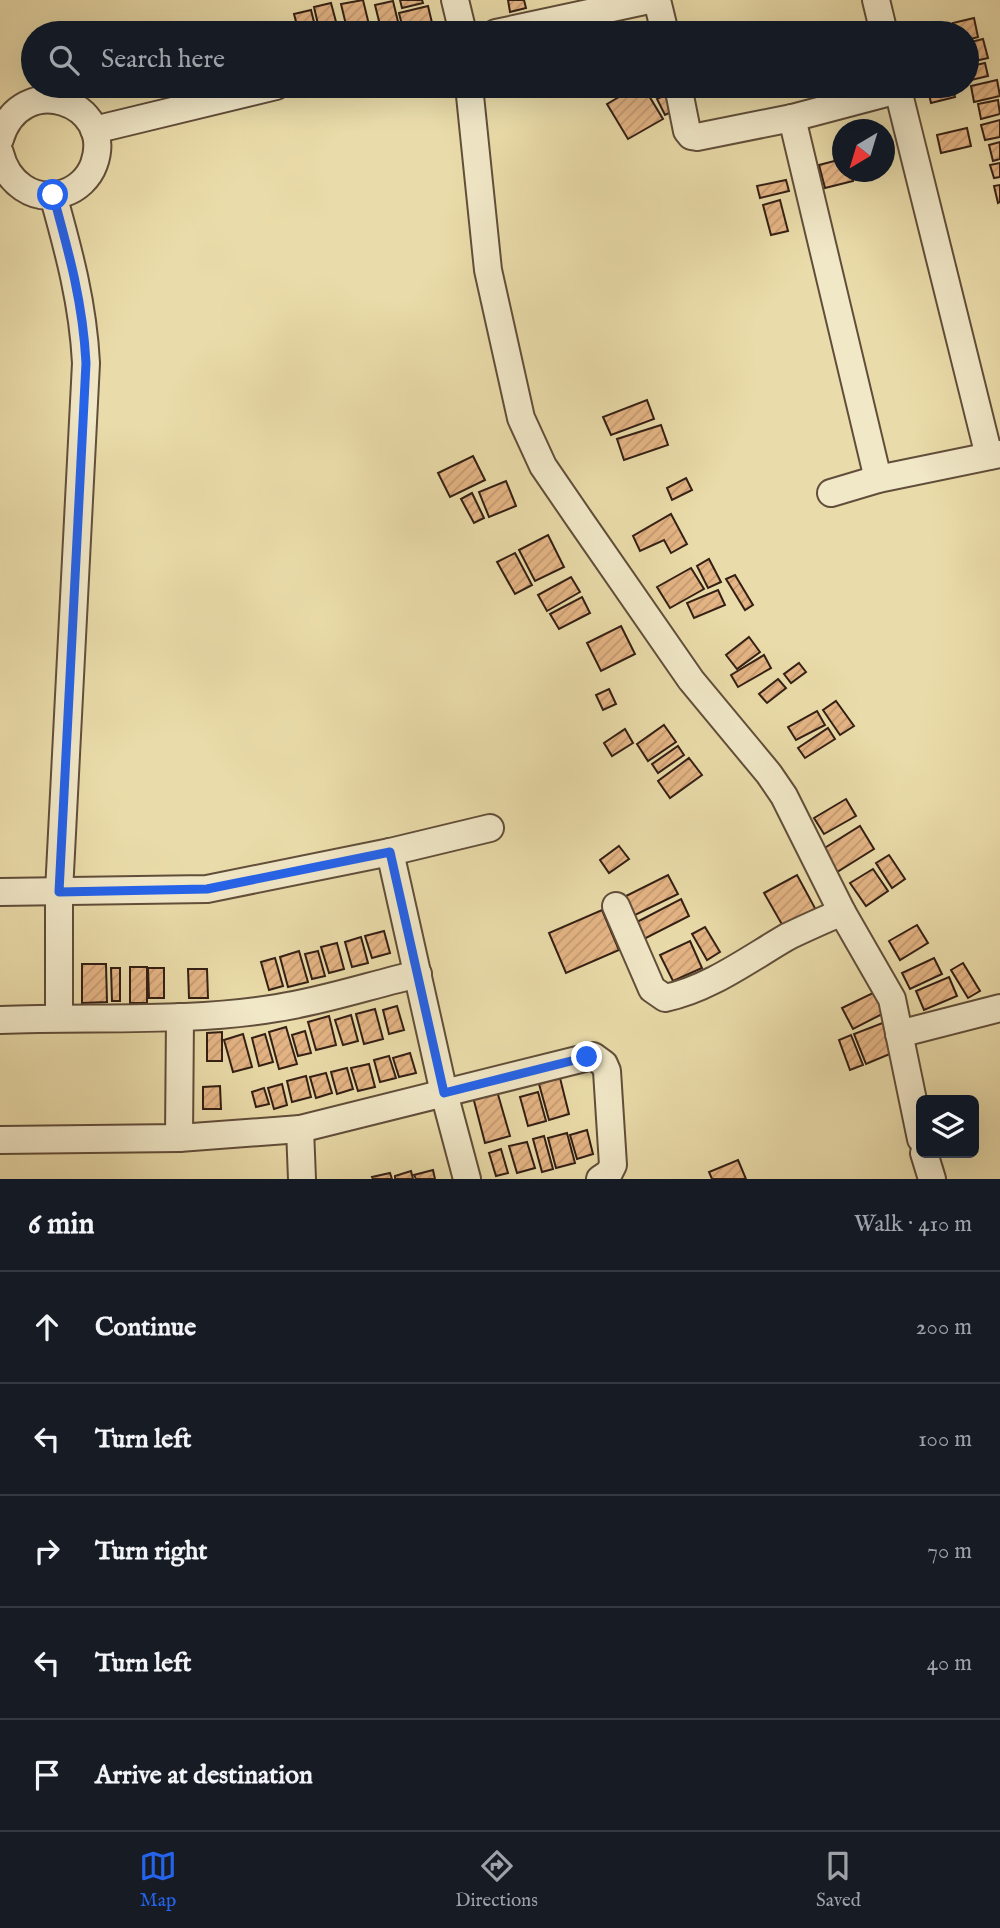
<!DOCTYPE html>
<html lang="en">
<head>
<meta charset="utf-8">
<style>
  body { margin:0; font-family:"IM FELL English",serif; background:#242831; color:#f1f3f6 }
  .controls { position:absolute; right:21px; bottom:21px; display:grid; overflow:hidden; border-radius:10px; box-shadow:0 7px 28px #0002 }
  .controls button { width:63px; height:63px; display:grid; place-items:center; padding:0; border:0; border-bottom:2px solid #363941; background:#171b24; color:#f1f3f6; font:35px sans-serif }
  .compass { position:absolute; left:832px; top:119px; width:63px; height:63px; border-radius:50%; background:#171b24; box-shadow:0 7px 28px #0002; rotate:218deg }
  .stop { position:absolute; width:21px; height:21px; margin:-16px; border:5px solid #2563eb; border-radius:50%; background:#fff }
  .stop.end { background:#2563eb; border-color:#fff; box-shadow:0 2px 7px #0008 }
  .list { margin:0; padding:0; list-style:none }
  h2 { display:flex; justify-content:space-between; align-items:center; height:91px; margin:0; padding:0 28px; font-size:30px }
  h2 small { font-size:23px; font-weight:400; color:#9ea1a6 }
  .list li { display:grid; grid-template-columns:46px 1fr auto; gap:21px; align-items:center; box-sizing:border-box; height:112px; padding:0 28px; border-top:2px solid #363941 }
  .list b { display:block; font-size:26px; white-space:nowrap }
  .list em { font-size:23px; font-style:normal; color:#9ea1a6 }
  .icon { flex:none; width:38px; height:38px; fill:none; stroke:currentColor; stroke-width:2; stroke-linecap:round; stroke-linejoin:round }
  .map { position:relative; flex:none; width:1000px; height:1179px; overflow:hidden }
  .search { position:absolute; background:#171b24; box-shadow:0 7px 28px #0002; left:21px; right:21px; top:21px; height:77px; display:flex; align-items:center; gap:18px; box-sizing:border-box; padding:0 24px; border-radius:38px; color:#9ea1a6; font-size:26px }
  .sheet { height:651px; background:#171b24 }
  nav { display:flex; justify-content:space-around; align-items:center; box-sizing:border-box; height:98px; border-top:2px solid #363941; background:#171b24; font-size:19px; color:#9ea1a6 }
  nav a { display:grid; justify-items:center; gap:4px }
  nav .on { color:#2563eb }
  .map>svg:first-child { display:block }
  .building { fill:url(#building-hatch); stroke:#331f14; stroke-width:2 }
  .lines { fill:none; stroke-linecap:round; stroke-linejoin:round }
  .street-casing { stroke:#614e3a; stroke-width:30 }
  .street { stroke:#f1e8c8; stroke-width:26 }
  .route { stroke:#2563eb; stroke-width:9 }
</style>
</head>
<body>
<div class="map">
<svg width="1000" height="1179" viewBox="0 0 1000 1179">
  <defs>
    <pattern id="building-hatch" width="6" height="6" patternUnits="userSpaceOnUse" patternTransform="scale(1.75)"><rect width="6" height="6" fill="#e5b585"/><path d="M-1 1l2-2M0 6l6-6M5 7l2-2" fill="none" stroke="#c59b72"/></pattern>
  </defs>
  <rect width="100%" height="100%" fill="#eadcaa"/>
  <filter id="stains"><feTurbulence type="fractalNoise" baseFrequency=".00286" numOctaves="4"/><feColorMatrix values="0 0 0 0 .2 0 0 0 0 .09 0 0 0 0 .02 0 0 0 .5 -.17"/></filter>
  <radialGradient id="worn" r=".72"><stop offset=".6" stop-color="#630" stop-opacity="0"/><stop offset="1" stop-color="#630" stop-opacity=".3"/></radialGradient>
  <g class="building">
    <polygon points="363,0 371,33 348,33 341,4"/>
    <polygon points="400,0 422,0 423,3 402,8"/>
    <polygon points="508,0 524,0 526,8 510,12"/>
    <polygon points="393,1 400,30 382,33 375,5"/>
    <polygon points="331,3 339,33 320,33 314,7"/>
    <polygon points="428,6 433,27 404,33 399,13"/>
    <polygon points="311,10 316,30 299,33 294,14"/>
    <polygon points="974,18 978,37 967,40 967,33 956,33 953,23"/>
    <polygon points="983,39 988,58 967,63 967,43"/>
    <polygon points="985,63 988,76 971,80 967,67"/>
    <polygon points="997,80 1000,96 974,102 971,86"/>
    <polygon points="638,86 643,86 663,119 628,139 607,104"/>
    <polygon points="806,86 828,86 829,89 808,94"/>
    <polygon points="927,86 952,86 955,97 931,103"/>
    <polygon points="665,95 673,111 665,115 657,99"/>
    <polygon points="998,100 1000,114 981,119 978,104"/>
    <polygon points="1000,120 1000,137 985,140 981,125"/>
    <polygon points="967,128 971,146 941,153 937,135"/>
    <polygon points="1000,142 1000,159 993,161 989,145"/>
    <polygon points="842,159 842,172 851,172 853,181 825,188 819,165"/>
    <polygon points="1000,163 1000,177 994,178 990,165"/>
    <polygon points="786,180 789,191 760,198 757,186"/>
    <polygon points="1000,185 1000,202 998,203 994,186"/>
    <polygon points="780,200 788,231 771,235 763,205"/>
    <polygon points="647,400 654,419 611,435 603,417"/>
    <polygon points="661,425 668,445 624,460 617,439"/>
    <polygon points="473,456 485,480 450,497 438,473"/>
    <polygon points="686,478 692,490 672,500 667,488"/>
    <polygon points="506,481 516,506 489,517 479,492"/>
    <polygon points="472,493 484,518 474,523 461,499"/>
    <polygon points="671,514 687,544 671,553 664,540 640,551 633,536"/>
    <polygon points="548,535 564,567 535,581 519,550"/>
    <polygon points="515,553 532,585 515,594 497,562"/>
    <polygon points="709,559 721,582 708,588 697,566"/>
    <polygon points="691,568 704,589 670,608 657,587"/>
    <polygon points="735,575 753,605 745,610 726,579"/>
    <polygon points="571,577 580,592 547,611 538,595"/>
    <polygon points="718,590 725,605 694,618 687,603"/>
    <polygon points="582,597 590,613 559,629 550,614"/>
    <polygon points="621,626 635,654 601,671 587,643"/>
    <polygon points="749,637 760,652 737,669 726,655"/>
    <polygon points="764,655 771,668 738,687 731,675"/>
    <polygon points="799,663 806,672 791,683 784,674"/>
    <polygon points="778,679 786,688 767,703 759,694"/>
    <polygon points="609,689 616,704 603,710 596,695"/>
    <polygon points="836,701 854,726 840,735 823,710"/>
    <polygon points="817,711 825,725 796,740 788,727"/>
    <polygon points="664,725 676,742 648,761 637,744"/>
    <polygon points="828,728 835,739 805,758 798,748"/>
    <polygon points="625,729 633,743 612,756 604,743"/>
    <polygon points="678,746 684,755 658,773 652,764"/>
    <polygon points="689,758 702,775 670,798 658,781"/>
    <polygon points="846,799 856,816 824,834 814,818"/>
    <polygon points="860,826 874,849 837,872 823,849"/>
    <polygon points="619,846 629,859 609,873 600,860"/>
    <polygon points="889,855 905,879 892,888 876,863"/>
    <polygon points="873,869 888,891 866,906 850,883"/>
    <polygon points="668,875 678,894 631,917 622,898"/>
    <polygon points="797,875 816,910 784,928 764,893"/>
    <polygon points="681,899 689,916 644,939 635,923"/>
    <polygon points="602,910 619,950 566,973 549,933"/>
    <polygon points="917,925 928,943 900,960 889,941"/>
    <polygon points="705,927 720,952 707,960 692,934"/>
    <polygon points="384,931 390,953 372,958 365,936"/>
    <polygon points="361,937 368,963 352,967 345,942"/>
    <polygon points="690,941 702,968 673,981 660,955"/>
    <polygon points="337,943 344,969 329,973 321,947"/>
    <polygon points="299,951 308,982 288,987 280,957"/>
    <polygon points="318,951 325,976 312,979 305,954"/>
    <polygon points="275,958 283,986 269,990 261,962"/>
    <polygon points="934,958 942,974 910,989 902,973"/>
    <polygon points="963,963 980,991 968,998 951,970"/>
    <polygon points="82,964 106,964 107,1002 82,1003"/>
    <rect x="130" y="967" width="17" height="36"/>
    <polygon points="111,968 120,968 120,1001 112,1001"/>
    <polygon points="148,968 164,968 164,998 149,998"/>
    <polygon points="188,969 207,969 208,998 189,998"/>
    <polygon points="949,977 957,996 924,1010 916,991"/>
    <polygon points="877,991 888,1011 853,1029 842,1008"/>
    <polygon points="397,1006 404,1030 389,1034 383,1010"/>
    <polygon points="375,1009 383,1039 364,1044 356,1014"/>
    <polygon points="351,1015 358,1041 343,1045 335,1020"/>
    <polygon points="329,1016 336,1045 316,1050 308,1022"/>
    <polygon points="885,1022 897,1051 866,1064 854,1034"/>
    <polygon points="286,1027 297,1064 279,1069 269,1032"/>
    <polygon points="305,1031 311,1053 298,1056 292,1035"/>
    <polygon points="222,1032 222,1061 207,1061 207,1033"/>
    <polygon points="243,1034 252,1067 233,1072 224,1040"/>
    <polygon points="265,1034 273,1062 259,1066 252,1038"/>
    <polygon points="851,1035 863,1065 850,1070 839,1040"/>
    <polygon points="410,1053 416,1073 399,1077 393,1058"/>
    <polygon points="389,1056 396,1078 380,1082 374,1060"/>
    <polygon points="369,1064 375,1087 358,1091 351,1068"/>
    <polygon points="347,1068 353,1089 337,1094 331,1072"/>
    <polygon points="326,1073 332,1093 316,1098 310,1077"/>
    <polygon points="306,1076 311,1097 292,1102 287,1081"/>
    <polygon points="560,1078 569,1114 549,1120 539,1084"/>
    <polygon points="282,1084 287,1105 274,1109 268,1088"/>
    <polygon points="220,1086 221,1109 203,1109 203,1087"/>
    <polygon points="264,1088 269,1104 256,1107 252,1092"/>
    <polygon points="497,1091 510,1136 485,1143 473,1097"/>
    <polygon points="538,1092 546,1121 528,1126 520,1097"/>
    <polygon points="587,1130 593,1154 577,1159 570,1135"/>
    <polygon points="567,1133 575,1163 556,1168 548,1138"/>
    <polygon points="544,1136 553,1169 542,1172 533,1139"/>
    <polygon points="527,1142 535,1168 517,1173 509,1146"/>
    <polygon points="501,1149 508,1173 496,1176 489,1153"/>
    <polygon points="738,1160 746,1179 712,1179 709,1172"/>
    <polygon points="433,1170 435,1179 416,1179 414,1175"/>
    <polygon points="411,1171 413,1179 395,1179 395,1176"/>
    <polygon points="390,1173 392,1179 373,1179 372,1177"/>
  </g>
  <g class="lines">
    <defs>
      <g id="street">
        <polyline points="455,0 463,33"/>
        <polyline points="657,0 665,33"/>
        <polyline points="876,0 884,33"/>
        <polyline points="496,33 649,0"/>
        <polyline points="469,86 488,270 521,418 543,466 580,520 691,680 769,774 784,796 842,912 892,999 921,1139"/>
        <polyline points="678,86 687,131 691,136 697,137 792,118 898,90"/>
        <polyline points="897,86 989,456"/>
        <polyline points="792,118 878,479"/>
        <polyline points="94,130 276,86"/>
        <path d="M0,139c21,-70 116,-37 94,25 -5,14 -17,25 -30,29 -31,10 -57,-11 -64,-40"/>
        <path d="M53,195c16,57 30,109 33,168l-27,529v125"/>
        <polyline points="831,493 878,479 1000,454"/>
        <polyline points="390,852 444,1093 467,1179"/>
        <polyline points="0,892 207,889 390,852 490,828"/>
        <path d="M616,906l36,83 13,9c44,-9 84,-39 122,-61 18,-9 37,-17 55,-25"/>
        <path d="M0,1020c92,-4 186,3 277,-12 47,-7 94,-23 141,-34"/>
        <polyline points="899,1034 1000,1008"/>
        <polyline points="300,1129 302,1179"/>
        <polyline points="179,1138 180,1017"/>
        <polyline points="0,1140 179,1138 300,1129 593,1056 604,1064 607,1071 613,1165 609,1173 600,1179"/>
        <polyline points="924,1153 932,1179"/>
      </g>
    </defs>
    <use href="#street" class="street-casing"/>
    <use href="#street" class="street"/>
  </g>
  <g class="lines">
    <path class="route" d="M53,195c16,58 30,108 33,168l-27,529 148,-3 183,-37 54,241 143,-36"/>
  </g>
  <rect width="100%" height="100%" filter="url(#stains)"/>
  <rect width="100%" height="100%" fill="url(#worn)"/>
</svg>
<div class="controls">
<button><svg class="icon" aria-label="layers" viewBox="0 0 24 24"><path d="M12 4l9 5-9 5-9-5zM3 14l9 5 9-5"/></svg></button>
</div>
<svg class="compass" viewBox="-18 -18 36 36"><path d="M0-13l5 13h-10z" fill="#e53935"/><path d="M0 13l5-13h-10z" fill="#9ea1a6"/></svg>
<div class="stop" style="left:53px;top:195px"></div>
<div class="stop end" style="left:587px;top:1057px"></div>
<div class="search"><svg class="icon" aria-label="search" viewBox="0 0 24 24"><circle cx="10" cy="10" r="6"/><path d="M15 15l6 6"/></svg>Search here</div>
</div>
<section class="sheet">
<h2>6 min<small>Walk · 410 m</small></h2>
<ul class="list">
<li><svg class="icon" aria-label="ahead" viewBox="0 0 24 24"><path d="M12 20V5M6 11l6-6 6 6"/></svg><div><b>Continue</b></div><em>200 m</em></li>
<li><svg class="icon" aria-label="left" viewBox="0 0 24 24"><path d="M17 20v-9H6M10 6l-5 5 5 5"/></svg><div><b>Turn left</b></div><em>100 m</em></li>
<li><svg class="icon" aria-label="right" viewBox="0 0 24 24"><path d="M7 20v-9h11M14 6l5 5-5 5"/></svg><div><b>Turn right</b></div><em>70 m</em></li>
<li><svg class="icon" aria-label="left" viewBox="0 0 24 24"><path d="M17 20v-9H6M10 6l-5 5 5 5"/></svg><div><b>Turn left</b></div><em>40 m</em></li>
<li><svg class="icon" aria-label="arrive" viewBox="0 0 24 24"><path d="M6 21V4h12l-3 4 3 4H6"/></svg><div><b>Arrive at destination</b></div></li>
</ul>
</section>
<nav>
<a class="on"><svg class="icon" aria-label="map" viewBox="0 0 24 24"><path d="M3 6l6-2 6 2 6-2v14l-6 2-6-2-6 2zM9 4v14M15 6v14"/></svg>Map</a>
<a><svg class="icon" aria-label="directions" viewBox="0 0 24 24"><path d="M12 3l9 9-9 9-9-9zM9 14v-3h6M13 9l2 2-2 2"/></svg>Directions</a>
<a><svg class="icon" aria-label="saved" viewBox="0 0 24 24"><path d="M7 4h10v16l-5-4-5 4z"/></svg>Saved</a>
</nav>
</body>
</html>
